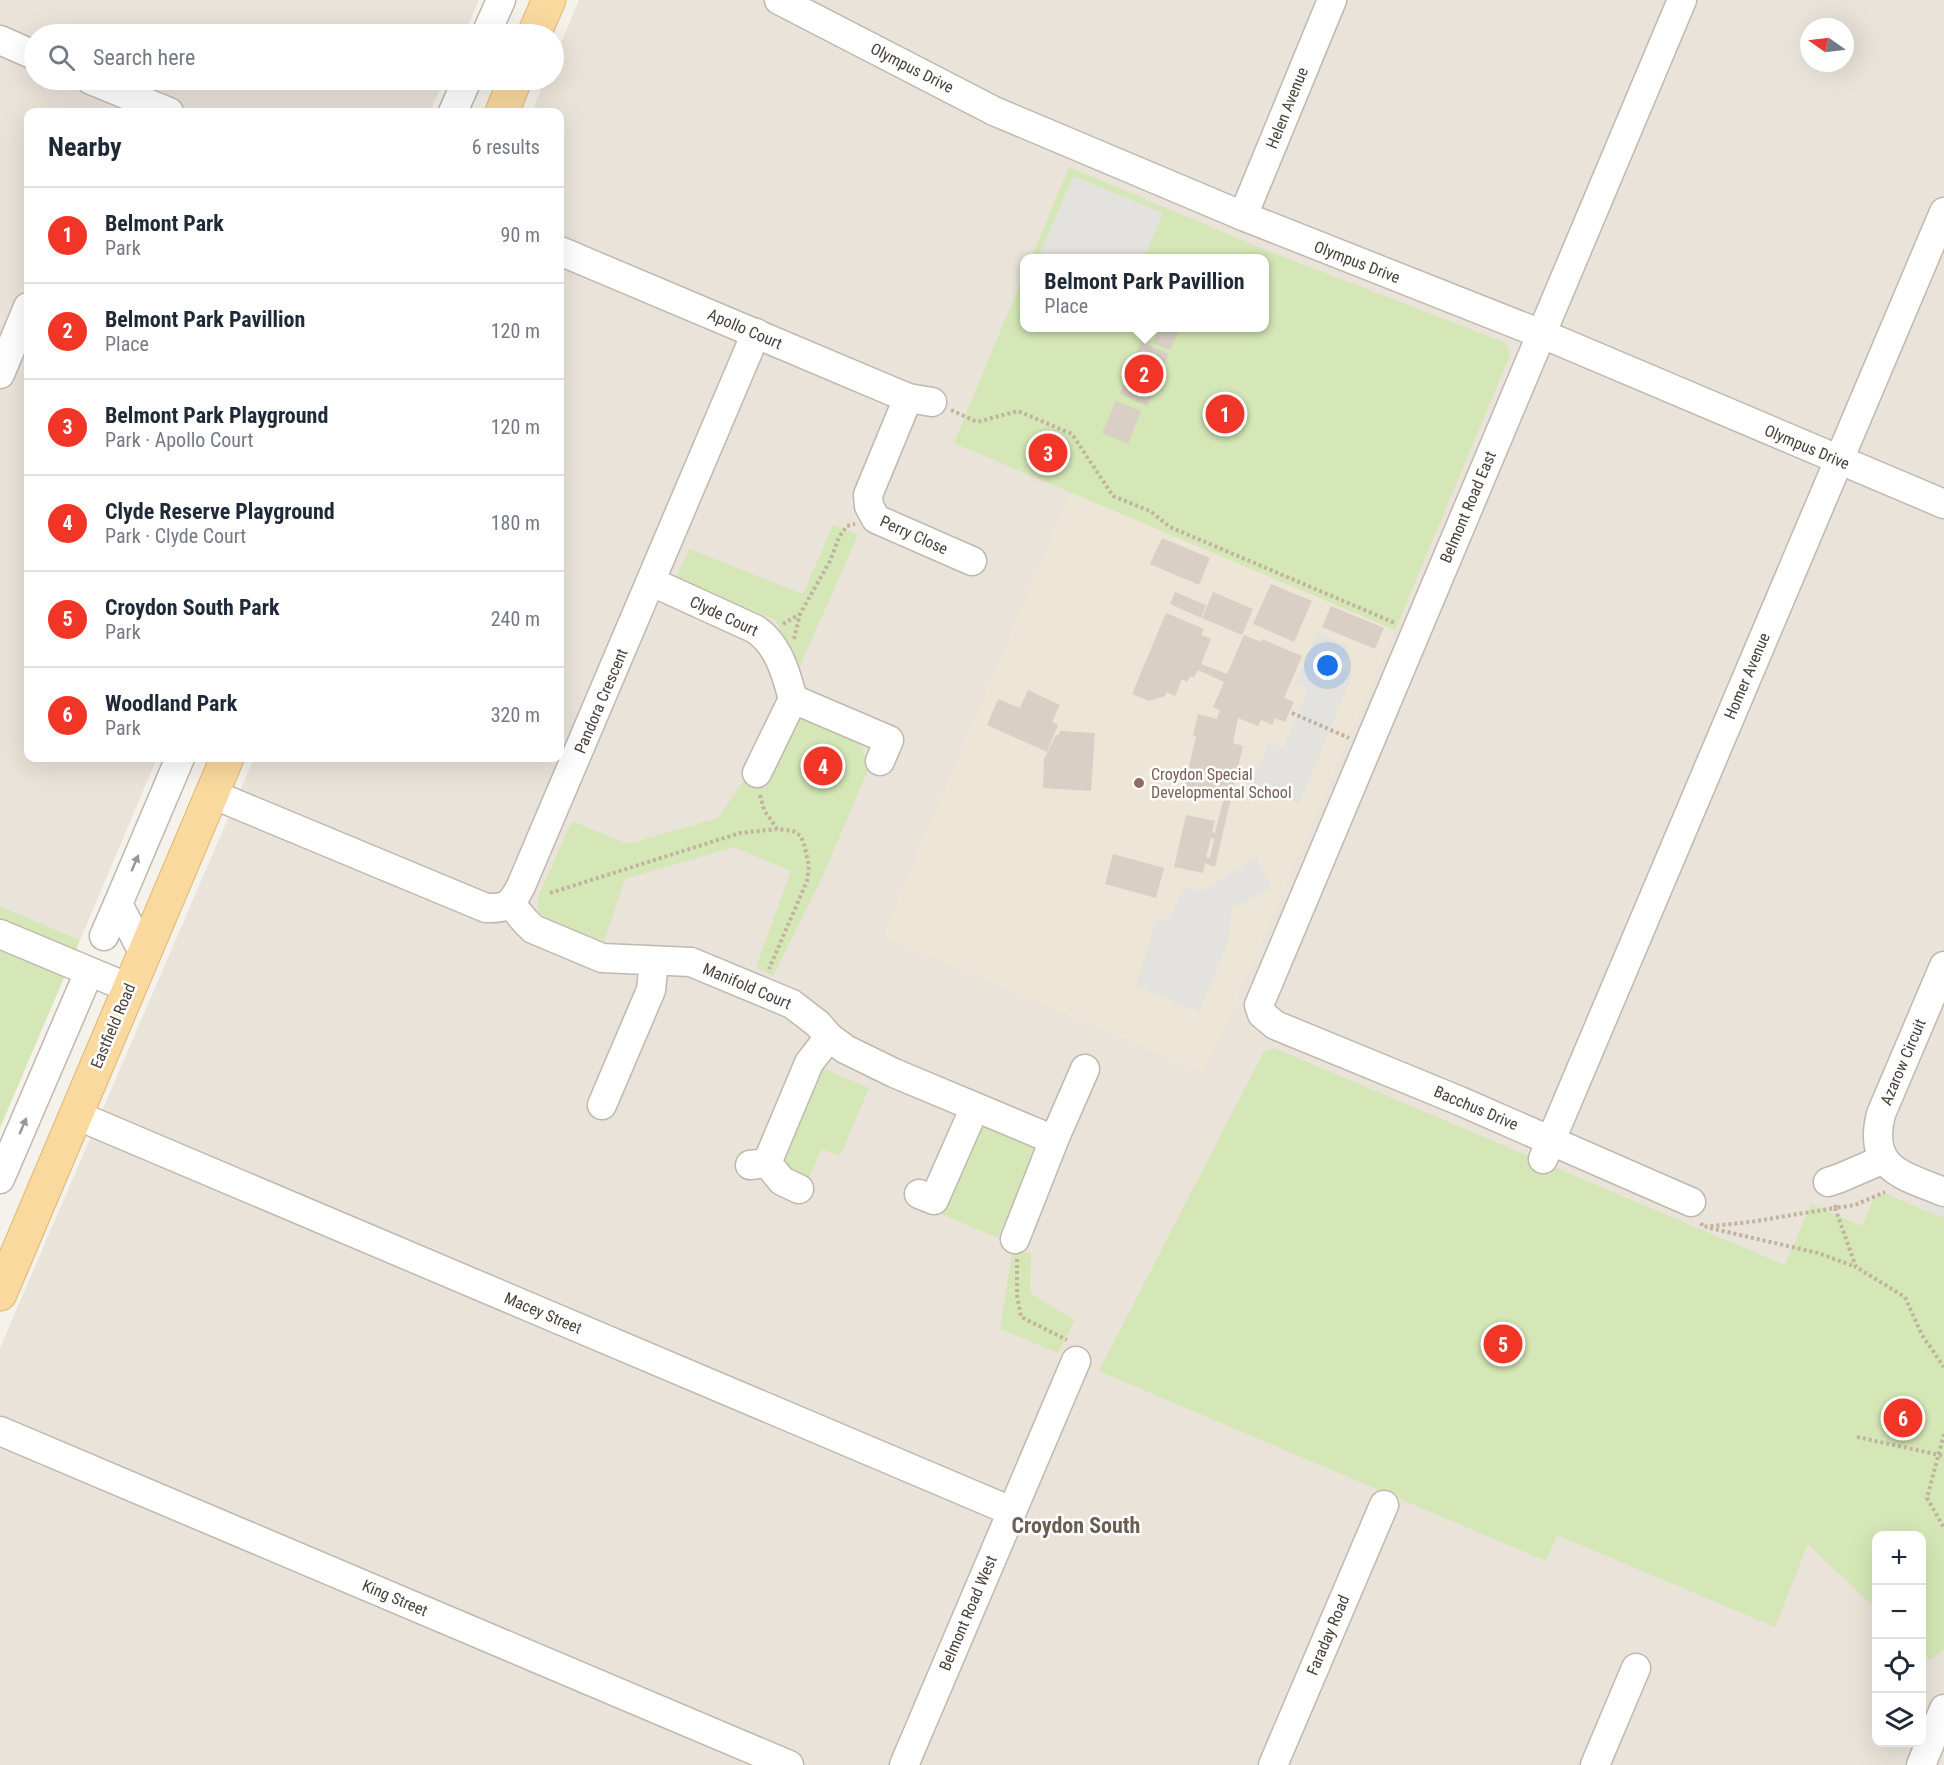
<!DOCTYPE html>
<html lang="en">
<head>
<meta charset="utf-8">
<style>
  body { margin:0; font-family:"Roboto Condensed",sans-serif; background:#f2f2f3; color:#1f2937 }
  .controls { position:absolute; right:18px; bottom:18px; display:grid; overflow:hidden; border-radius:12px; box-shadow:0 6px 24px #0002 }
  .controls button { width:54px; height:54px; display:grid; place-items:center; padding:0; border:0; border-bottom:2px solid #e0e1e3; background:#fff; color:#1f2937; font:30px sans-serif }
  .compass { position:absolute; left:1800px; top:18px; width:54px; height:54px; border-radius:50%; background:#fff; box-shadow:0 6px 24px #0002; rotate:284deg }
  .you { position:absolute; left:1328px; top:666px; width:21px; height:21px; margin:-15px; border:4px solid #fff; border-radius:50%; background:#1a73e8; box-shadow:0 0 0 9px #1a73e833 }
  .badge { display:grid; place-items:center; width:39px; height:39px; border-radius:50%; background:#f13526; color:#fff; font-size:20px; font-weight:700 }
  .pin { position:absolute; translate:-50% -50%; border:3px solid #fff; box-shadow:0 2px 6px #0006 }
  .popup { position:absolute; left:1020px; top:254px; width:249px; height:78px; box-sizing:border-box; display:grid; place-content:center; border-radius:12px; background:#fff; filter:drop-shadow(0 2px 4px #0005); font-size:20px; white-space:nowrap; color:#747a83 }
  .popup b { font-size:22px; color:#1f2937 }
  .popup::after { content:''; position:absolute; left:50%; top:100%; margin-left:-12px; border:12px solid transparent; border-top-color:#fff }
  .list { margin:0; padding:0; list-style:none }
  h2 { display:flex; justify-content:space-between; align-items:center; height:78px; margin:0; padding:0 24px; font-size:26px }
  h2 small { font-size:20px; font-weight:400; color:#747a83 }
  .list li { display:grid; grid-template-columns:39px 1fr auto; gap:18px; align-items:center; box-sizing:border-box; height:96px; padding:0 24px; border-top:2px solid #e0e1e3 }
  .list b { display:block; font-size:22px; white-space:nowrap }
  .list p { margin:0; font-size:20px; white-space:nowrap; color:#747a83 }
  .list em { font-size:20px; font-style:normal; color:#747a83 }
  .icon { flex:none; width:33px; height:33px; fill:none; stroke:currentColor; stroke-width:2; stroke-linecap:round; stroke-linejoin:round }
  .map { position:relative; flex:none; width:1944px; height:1765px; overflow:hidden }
  .search { position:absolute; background:#fff; box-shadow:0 6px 24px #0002; left:24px; top:24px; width:540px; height:66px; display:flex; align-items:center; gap:15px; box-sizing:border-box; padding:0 21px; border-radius:33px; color:#747a83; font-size:22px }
  .panel { position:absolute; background:#fff; box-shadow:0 6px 24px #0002; left:24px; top:108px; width:540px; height:654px; border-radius:12px }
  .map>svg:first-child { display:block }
  .residential { fill:#e9e3d9; fill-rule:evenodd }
  .education { fill:#ede5d6 }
  .green { fill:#d5e7b6 }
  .parking { fill:#e4e2df }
  .building { fill:#d9cfc4; fill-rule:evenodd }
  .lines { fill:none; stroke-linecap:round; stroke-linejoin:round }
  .minor-casing { stroke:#c0b8ae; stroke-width:31 }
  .major-casing { stroke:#e0b56e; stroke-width:35 }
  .path { stroke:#c1b39f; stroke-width:4; stroke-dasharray:3 3; stroke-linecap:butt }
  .minor { stroke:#fff; stroke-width:28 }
  .major { stroke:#fad99f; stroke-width:33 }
  .oneway { fill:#9b9692 }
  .education-dot { fill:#8d6e63; stroke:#fff; stroke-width:2 }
  .labels { text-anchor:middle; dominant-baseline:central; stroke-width:5; stroke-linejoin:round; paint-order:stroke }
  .street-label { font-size:16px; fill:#494139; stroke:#fff }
  .education-label { font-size:16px; fill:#785e54; stroke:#fff; text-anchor:start }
  .district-label { font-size:22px; font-weight:bold; fill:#6b5e51; stroke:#fff }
</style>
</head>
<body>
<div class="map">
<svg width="1944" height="1765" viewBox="0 0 1944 1765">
  <rect width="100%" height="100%" fill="#f5f1eb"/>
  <g class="residential">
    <polygon points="0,0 479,0 464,34 34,34 34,80 444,80 430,112 28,112 28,758 157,758 80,940 0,906"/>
    <path d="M579,0h1365v1765h-1944v-417l254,-590h306v-646h-28l13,-32h9v-20zM1809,27h36v36h-36zM1024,258h240v70h-240zM1876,1536h46v206h-46z"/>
  </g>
  <polygon class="education" points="1071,492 1395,630 1225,1027 1203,1072 883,936"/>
  <g class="green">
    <polygon points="1069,167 1258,247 1506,343 1510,355 1395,630 954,443 1024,274 1024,328 1264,328 1264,258 1031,258"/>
    <polygon points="833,525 858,535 800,666 775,620 676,578 689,549 803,594"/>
    <polygon points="800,717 856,739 863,750 868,770 821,880 773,976 756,967 791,871 734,847 625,879 604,941 548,920 538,911 538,897 572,821 628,844 718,818 745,779 766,788 791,723"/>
    <polygon points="0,906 80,940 0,1128"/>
    <polygon points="1274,1048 1785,1265 1811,1204 1862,1226 1874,1198 1885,1194 1944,1218 1944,1650 1930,1660 1922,1652 1922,1536 1876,1536 1876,1609 1808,1544 1775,1627 1557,1535 1546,1561 1099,1371 1263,1053"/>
    <polygon points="819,1067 869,1088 840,1156 821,1149 807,1182 780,1165"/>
    <polygon points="980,1122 1037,1146 998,1238 941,1214"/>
    <polygon points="1013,1246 1031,1254 1030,1293 1075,1320 1058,1353 1000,1329"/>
  </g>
  <g class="parking">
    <polygon points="1073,176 1163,213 1144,258 1038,258"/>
    <polygon points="1318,632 1349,646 1340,668 1353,674 1299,804 1252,782 1269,742 1283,748 1308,688 1296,683"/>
    <polygon points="1256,857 1272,888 1232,909 1227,945 1199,1012 1136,986 1157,918 1168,922 1184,886 1203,891"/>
    <polygon points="1932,1196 1944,1201 1944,1218 1918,1207"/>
  </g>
  <g class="building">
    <polygon points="1160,328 1180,328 1170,350 1153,343"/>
    <polygon points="1141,342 1169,354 1147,406 1120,394"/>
    <polygon points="1116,401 1141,411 1128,444 1102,433"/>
    <polygon points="1162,538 1210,558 1199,585 1150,564"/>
    <polygon points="1271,584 1312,601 1294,642 1253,624"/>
    <polygon points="1175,592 1206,605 1201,618 1170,604"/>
    <polygon points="1213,592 1253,609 1242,635 1202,618"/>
    <polygon points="1331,606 1384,628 1375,649 1322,627"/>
    <path d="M1166,613l38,16 -3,6 10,4 -10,25 26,10 17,-39 17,7 1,-3 40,17 -18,42 10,4 -9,20 -10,-4 -3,7 -11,-5 -3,6 -20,-8 -5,25 10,3 -28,121 -10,-4 -2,10 -29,-6 12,-52 29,6 -3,11 3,1 9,-36 -4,-1 -1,4 -36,-7 13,-57h-3l5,-22 19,5 3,-9 -7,-3 11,-25 -26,-12 -4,8 -4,-2 -3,6 -5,-3 -7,17 -9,-4 -1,4 -16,5 -17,-7zM1211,838l3,1 -4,19 -4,-1z"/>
    <polygon points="1028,690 1060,705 1052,722 1058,725 1047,752 987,725 998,699 1020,708"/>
    <polygon points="1060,731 1095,733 1091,791 1043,788 1044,759 1056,735 1059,735"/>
    <polygon points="1113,854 1164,868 1156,898 1105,884"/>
  </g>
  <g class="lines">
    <defs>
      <g id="minor">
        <polyline points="779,0 994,111 1243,216 1559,341 1944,504"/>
        <polyline points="1682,0 1259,1005 1262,1014 1275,1025 1460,1101 1691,1202"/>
        <polyline points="486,34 501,0"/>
        <polyline points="0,40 34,55"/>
        <polyline points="91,80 169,112"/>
        <polyline points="453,112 467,80"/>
        <polyline points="1243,216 1332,0"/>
        <polyline points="560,251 908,398 932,402"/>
        <polyline points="0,374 28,307"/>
        <polyline points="908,398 868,495 869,506 876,519 972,561"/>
        <path d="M652,582l103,47c23,15 31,44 38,70l96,41 -9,21"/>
        <polyline points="757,773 793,699"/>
        <path d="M212,794l274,114c21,1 26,-4 35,-22l235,-553"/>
        <polyline points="510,903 525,921 533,929 602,958 691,962 792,1004 818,1024 829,1037 845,1049 894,1073 1054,1140"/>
        <polyline points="0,934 129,988"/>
        <polyline points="104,936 118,904"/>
        <polyline points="144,954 118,904 180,758"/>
        <path d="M1944,966l-63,148c-14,55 21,61 63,78"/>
        <polyline points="602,1105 651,990 654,961"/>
        <polyline points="76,1115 1011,1511"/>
        <polyline points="1543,1159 1944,212"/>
        <polyline points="767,1163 809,1063 829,1037"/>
        <polyline points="750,1165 767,1163 782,1181 799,1189"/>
        <polyline points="0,1179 89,972"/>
        <polyline points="1828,1182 1840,1178 1884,1159"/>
        <polyline points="919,1194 934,1200 975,1107"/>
        <polyline points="1015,1239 1054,1140 1085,1069"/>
        <polyline points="0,1431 789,1765"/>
        <polyline points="904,1765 1076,1361"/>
        <polyline points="1273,1765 1384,1505"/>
        <polyline points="1595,1765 1636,1668"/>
        <polyline points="1921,1765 1944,1709"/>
      </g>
      <g id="major">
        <polyline points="534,34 549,0"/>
        <polyline points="502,112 515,80"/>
        <polyline points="0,1294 227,758"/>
      </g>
    </defs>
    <use href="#minor" class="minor-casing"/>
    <use href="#major" class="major-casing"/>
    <g class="path">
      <polyline points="951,410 977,422 1018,411 1072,434 1113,496 1150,511 1170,527 1395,623"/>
      <polyline points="783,624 800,614 830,561 839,537 847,526 855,524"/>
      <polyline points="794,639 800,614"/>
      <polyline points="1292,713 1349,738"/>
      <polyline points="760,795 764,810 777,829"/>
      <polyline points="550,893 740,833 777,829 793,831 801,836 805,848 809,866 807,881 769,969"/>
      <polyline points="1836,1205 1835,1208 1855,1205 1885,1192"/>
      <polyline points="1701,1223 1703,1227 1750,1222 1835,1208 1856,1267 1905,1297 1922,1335 1944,1367"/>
      <polyline points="1710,1228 1818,1253 1856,1267"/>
      <polyline points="1017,1259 1017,1295 1021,1317 1067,1340"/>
      <polyline points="1944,1434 1927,1498 1944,1528"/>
      <polyline points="1857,1437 1944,1456"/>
    </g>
    <use href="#minor" class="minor"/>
    <use href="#major" class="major"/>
  </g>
  <defs><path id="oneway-solid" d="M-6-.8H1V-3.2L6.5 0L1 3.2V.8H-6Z" transform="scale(1.5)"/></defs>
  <g class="oneway">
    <use href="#oneway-solid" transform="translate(135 863) rotate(-67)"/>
    <use href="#oneway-solid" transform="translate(23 1126) rotate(-67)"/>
  </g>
  <circle class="education-dot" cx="1139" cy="783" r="6"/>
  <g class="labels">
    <g class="street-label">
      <text transform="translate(912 68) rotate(27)">Olympus Drive</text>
      <text transform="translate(1287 108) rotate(-68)">Helen Avenue</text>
      <text transform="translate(1357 262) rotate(21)">Olympus Drive</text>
      <text transform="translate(745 329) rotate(23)">Apollo Court</text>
      <text transform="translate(1807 447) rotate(23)">Olympus Drive</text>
      <text transform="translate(1468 507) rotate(-67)">Belmont Road East</text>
      <text transform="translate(914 535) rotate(24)">Perry Close</text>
      <text transform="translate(724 616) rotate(25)">Clyde Court</text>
      <text transform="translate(1747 676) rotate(-67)">Homer Avenue</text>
      <text transform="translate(601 701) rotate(-67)">Pandora Crescent</text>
      <text transform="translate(747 986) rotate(23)">Manifold Court</text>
      <text transform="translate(113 1026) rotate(-67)">Eastfield Road</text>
      <text transform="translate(1903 1062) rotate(-67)">Azarow Circuit</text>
      <text transform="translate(1476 1108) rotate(23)">Bacchus Drive</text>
      <text transform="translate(543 1313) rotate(23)">Macey Street</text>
      <text transform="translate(395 1598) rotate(23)">King Street</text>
      <text transform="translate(968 1613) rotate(-67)">Belmont Road West</text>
      <text transform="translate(1328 1635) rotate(-67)">Faraday Road</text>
    </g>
    <g class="education-label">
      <text x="1151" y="774">Croydon Special<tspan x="1151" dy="18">Developmental School</tspan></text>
    </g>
    <g class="district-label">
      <text x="1076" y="1525">Croydon South</text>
    </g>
  </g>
</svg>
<div class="controls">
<button>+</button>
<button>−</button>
<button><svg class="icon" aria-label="locate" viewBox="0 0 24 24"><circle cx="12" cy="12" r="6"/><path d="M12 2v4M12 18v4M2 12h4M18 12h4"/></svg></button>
<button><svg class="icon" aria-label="layers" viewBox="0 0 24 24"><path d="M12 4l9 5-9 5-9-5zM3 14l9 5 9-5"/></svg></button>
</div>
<svg class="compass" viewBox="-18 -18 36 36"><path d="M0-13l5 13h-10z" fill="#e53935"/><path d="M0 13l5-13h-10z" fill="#747a83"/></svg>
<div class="you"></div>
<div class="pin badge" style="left:1225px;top:414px">1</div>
<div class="pin badge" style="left:1144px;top:374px">2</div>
<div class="popup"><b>Belmont Park Pavillion</b>Place</div>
<div class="pin badge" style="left:1048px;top:453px">3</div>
<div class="pin badge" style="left:823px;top:766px">4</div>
<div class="pin badge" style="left:1503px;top:1344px">5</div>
<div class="pin badge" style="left:1903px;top:1418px">6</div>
<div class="search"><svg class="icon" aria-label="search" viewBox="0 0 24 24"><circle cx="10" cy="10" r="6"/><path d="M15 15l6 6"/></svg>Search here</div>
<section class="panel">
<h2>Nearby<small>6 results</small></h2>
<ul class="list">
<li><span class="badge">1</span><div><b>Belmont Park</b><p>Park</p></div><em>90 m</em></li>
<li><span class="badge">2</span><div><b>Belmont Park Pavillion</b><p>Place</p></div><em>120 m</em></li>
<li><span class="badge">3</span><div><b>Belmont Park Playground</b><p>Park · Apollo Court</p></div><em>120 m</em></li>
<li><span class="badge">4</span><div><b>Clyde Reserve Playground</b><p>Park · Clyde Court</p></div><em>180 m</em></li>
<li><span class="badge">5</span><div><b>Croydon South Park</b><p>Park</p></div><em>240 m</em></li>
<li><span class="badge">6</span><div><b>Woodland Park</b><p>Park</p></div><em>320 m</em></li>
</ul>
</section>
</div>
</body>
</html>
